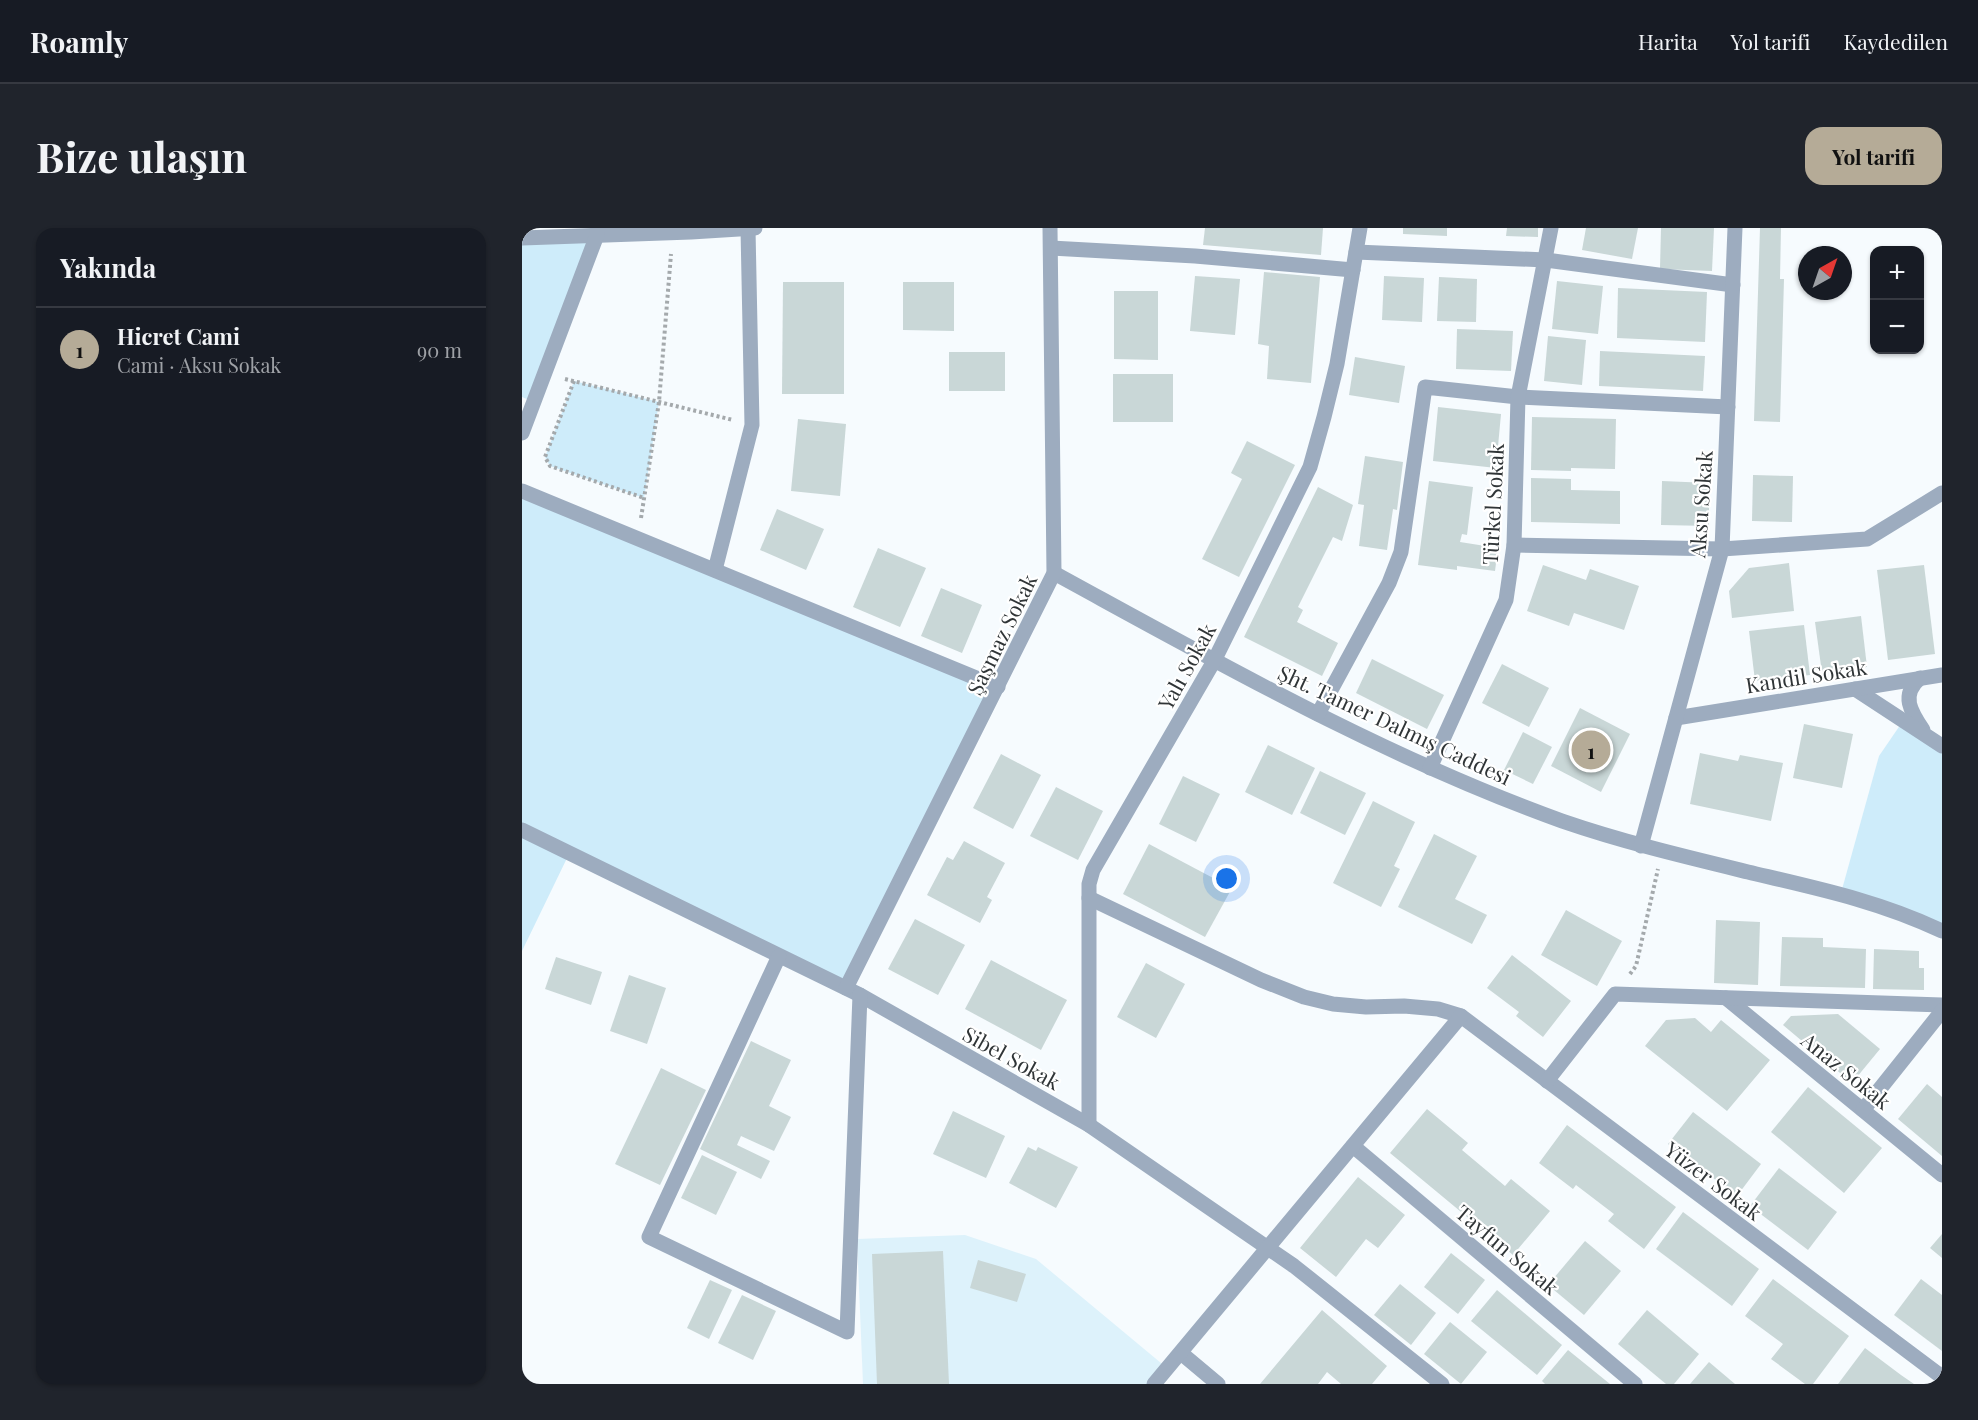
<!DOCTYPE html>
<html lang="tr">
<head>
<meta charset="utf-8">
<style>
  body { margin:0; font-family:"Playfair Display",serif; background:#20242c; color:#f1f3f6 }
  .controls { position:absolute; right:18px; top:18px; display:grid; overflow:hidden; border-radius:12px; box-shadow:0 2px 4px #0004 }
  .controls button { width:54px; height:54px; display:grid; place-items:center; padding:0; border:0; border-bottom:2px solid #363941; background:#171b24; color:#f1f3f6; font:30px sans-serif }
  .compass { position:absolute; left:1276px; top:18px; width:54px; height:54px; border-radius:50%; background:#171b24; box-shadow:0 2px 4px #0004; rotate:40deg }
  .you { position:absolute; left:705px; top:651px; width:21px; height:21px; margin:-15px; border:4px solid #fff; border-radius:50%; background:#1a73e8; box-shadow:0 0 0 9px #1a73e833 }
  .badge { display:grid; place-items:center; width:39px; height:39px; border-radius:50%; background:#b5ab97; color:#111; font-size:20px; font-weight:700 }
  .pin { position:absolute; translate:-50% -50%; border:3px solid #fff; box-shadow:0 2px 6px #0006 }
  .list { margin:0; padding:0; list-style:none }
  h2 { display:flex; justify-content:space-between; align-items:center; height:78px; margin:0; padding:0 24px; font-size:26px }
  h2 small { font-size:20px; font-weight:400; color:#9ea1a6 }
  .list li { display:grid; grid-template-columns:39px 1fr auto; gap:18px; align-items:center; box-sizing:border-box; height:84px; padding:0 24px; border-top:2px solid #363941 }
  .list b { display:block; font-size:22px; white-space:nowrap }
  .list p { margin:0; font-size:20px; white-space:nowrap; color:#9ea1a6 }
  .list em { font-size:20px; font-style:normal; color:#9ea1a6 }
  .map { position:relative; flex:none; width:1420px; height:1156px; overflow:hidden; border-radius:18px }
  header { display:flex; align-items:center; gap:36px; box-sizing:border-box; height:84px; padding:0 30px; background:#171b24; border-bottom:2px solid #363941 }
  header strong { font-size:28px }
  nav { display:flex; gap:33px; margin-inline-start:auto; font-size:21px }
  .intro { display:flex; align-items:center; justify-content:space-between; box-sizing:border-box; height:144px; padding:0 36px }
  h1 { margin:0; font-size:42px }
  .button { padding:15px 27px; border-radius:18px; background:#b5ab97; color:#111; font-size:21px; font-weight:700 }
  main { display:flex; gap:36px; padding:0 36px }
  aside { flex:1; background:#171b24; border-radius:18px; box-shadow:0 2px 4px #0004 }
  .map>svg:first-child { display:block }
  .built { fill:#ddf2fb }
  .green { fill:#ceecfa }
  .building { fill:#c9d7d7 }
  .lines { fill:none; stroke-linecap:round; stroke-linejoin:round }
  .path { stroke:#a4a9ac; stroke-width:4; stroke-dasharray:3 3; stroke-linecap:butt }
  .minor { stroke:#9dacbf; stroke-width:15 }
  .labels { text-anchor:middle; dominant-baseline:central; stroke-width:4.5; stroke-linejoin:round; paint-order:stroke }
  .street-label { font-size:21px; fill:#303537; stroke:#fff }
</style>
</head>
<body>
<header>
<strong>Roamly</strong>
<nav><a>Harita</a><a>Yol tarifi</a><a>Kaydedilen</a></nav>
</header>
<div class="intro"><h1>Bize ulaşın</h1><a class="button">Yol tarifi</a></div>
<main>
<aside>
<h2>Yakında<small></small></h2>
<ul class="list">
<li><span class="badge">1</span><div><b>Hicret Cami</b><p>Cami · Aksu Sokak</p></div><em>90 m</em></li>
</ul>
</aside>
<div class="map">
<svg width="1420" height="1156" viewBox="0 0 1420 1156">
  <rect width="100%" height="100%" fill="#f6fbfe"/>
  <polygon class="built" points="443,1007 514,1031 645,1140 632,1156 341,1156 335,1011"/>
  <g class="green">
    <polygon points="75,7 12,174 0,169 0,10"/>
    <polygon points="52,153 137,174 122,270 28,238 23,229"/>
    <polygon points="0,263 476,459 324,760 47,626 0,723"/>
    <polygon points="1381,493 1420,518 1420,703 1319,665 1357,528"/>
  </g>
  <g class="building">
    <polygon points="683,0 801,0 799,27 681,17"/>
    <polygon points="881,0 925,0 925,8 881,6"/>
    <polygon points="985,0 1016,0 1016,9 984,8"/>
    <polygon points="1064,0 1116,0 1110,31 1060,22"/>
    <polygon points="1139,0 1192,0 1190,43 1138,41"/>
    <polygon points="1238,0 1259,0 1258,51 1262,51 1258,194 1232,193"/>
    <polygon points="742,44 798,49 789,155 745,151 747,118 736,116"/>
    <polygon points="673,48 718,51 713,107 668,103"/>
    <polygon points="862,48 902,50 900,94 860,92"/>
    <polygon points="917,49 955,51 954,94 915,93"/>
    <polygon points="1035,53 1081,58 1076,106 1030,101"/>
    <polygon points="261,54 322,54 322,166 260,166"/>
    <polygon points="381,54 432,54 432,103 381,102"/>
    <polygon points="1096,60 1185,64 1183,114 1095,110"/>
    <polygon points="592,63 636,63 636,132 592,131"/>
    <polygon points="935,101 991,103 989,143 934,141"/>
    <polygon points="1026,108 1064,112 1060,157 1022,153"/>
    <polygon points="1078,123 1183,128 1181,163 1077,158"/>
    <rect x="427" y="124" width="56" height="39"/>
    <polygon points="833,129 883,138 877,175 827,167"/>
    <rect x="591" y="146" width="60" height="48"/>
    <polygon points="916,179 979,186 974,240 911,233"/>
    <polygon points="1010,189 1094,191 1093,241 1049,240 1049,243 1009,242"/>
    <polygon points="276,191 324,196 318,268 269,263"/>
    <polygon points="725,213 773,237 717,349 680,331 720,251 709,245"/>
    <polygon points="843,228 881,234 875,282 871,281 865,322 837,318 842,277 836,276"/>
    <polygon points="1231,247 1271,248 1270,294 1230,293"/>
    <polygon points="1009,250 1049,251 1049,262 1098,263 1098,296 1009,294"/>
    <polygon points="907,253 951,259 945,307 940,306 938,314 976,320 973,343 935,338 935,342 896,337"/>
    <polygon points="1140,253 1187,255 1187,298 1139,297"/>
    <polygon points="796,259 831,277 820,313 811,309 776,379 781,382 775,394 816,415 800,448 722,409"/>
    <polygon points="255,281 302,301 284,342 238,322"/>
    <polygon points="356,320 404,340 378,399 331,379"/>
    <polygon points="1267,335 1272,383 1210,390 1207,363 1227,340"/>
    <polygon points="1021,337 1064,352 1068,341 1117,358 1102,402 1052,385 1047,398 1005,383"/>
    <polygon points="1402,337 1413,426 1366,432 1355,342"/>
    <polygon points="419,360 460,377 440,425 399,408"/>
    <polygon points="1339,388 1345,439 1300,445 1293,394"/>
    <polygon points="1282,397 1288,447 1233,453 1227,403"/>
    <polygon points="850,431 922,467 905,501 834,465"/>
    <polygon points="980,436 1027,460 1007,499 960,475"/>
    <polygon points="1058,480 1108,506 1079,564 1029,538"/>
    <polygon points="1282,496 1331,506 1320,560 1271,550"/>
    <polygon points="1001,504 1030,519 1011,556 982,542"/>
    <polygon points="746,517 793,540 770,587 723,564"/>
    <polygon points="1178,525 1216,533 1218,527 1261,535 1249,593 1168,576"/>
    <polygon points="479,526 519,547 491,601 451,580"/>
    <polygon points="798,543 844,565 823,607 778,585"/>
    <polygon points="661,548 698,566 674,614 637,596"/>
    <polygon points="534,559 581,583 556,632 508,608"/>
    <polygon points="851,573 893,594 872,638 878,641 859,679 811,655"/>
    <polygon points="912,606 955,628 933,671 965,687 950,716 876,679"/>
    <polygon points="442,613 483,635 465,669 470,672 458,695 405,667 425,629 431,632"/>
    <polygon points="627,616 710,660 683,709 601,666"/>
    <polygon points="1044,682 1100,713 1075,758 1019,727"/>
    <polygon points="393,691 443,717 416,767 366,741"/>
    <polygon points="1194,692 1238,694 1236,757 1192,755"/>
    <polygon points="1260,709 1301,710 1301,719 1344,721 1343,760 1258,758"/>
    <polygon points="1352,721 1397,723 1397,740 1402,740 1402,762 1351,761"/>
    <polygon points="990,727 1049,773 1021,809 994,788 997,784 965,760"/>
    <polygon points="34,729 80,744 69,777 23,761"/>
    <polygon points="469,732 545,772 519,822 443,781"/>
    <polygon points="624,735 663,756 634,810 595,789"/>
    <polygon points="107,747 144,760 125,816 88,803"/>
    <polygon points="1316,786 1358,821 1330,855 1261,797 1269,788"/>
    <polygon points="1173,790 1189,804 1199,792 1248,832 1205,883 1123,818 1144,792"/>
    <polygon points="229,813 269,832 247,878 269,889 252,923 219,908 215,917 248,933 239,951 178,921"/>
    <polygon points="139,840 184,862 138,957 93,936"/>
    <polygon points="1405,856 1420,869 1420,928 1376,891"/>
    <polygon points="1286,859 1360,920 1322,965 1249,904"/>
    <polygon points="905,881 946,915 940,922 983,958 989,951 1028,983 991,1027 868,925"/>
    <polygon points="431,883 483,908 464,950 411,926"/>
    <polygon points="1171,884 1239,936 1215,968 1146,916"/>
    <polygon points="1045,897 1154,979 1122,1021 1086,993 1092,986 1054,957 1051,961 1017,935"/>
    <polygon points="506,919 514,923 516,919 556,939 534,980 487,955"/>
    <polygon points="180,927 215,944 194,987 159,970"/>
    <polygon points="1257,940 1315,984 1286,1022 1228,978"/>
    <polygon points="836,949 883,987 856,1020 844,1011 814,1049 778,1020"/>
    <polygon points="1161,984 1237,1041 1210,1078 1134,1021"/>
    <polygon points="1420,1006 1420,1030 1408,1020"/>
    <polygon points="1063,1013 1099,1043 1062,1087 1026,1057"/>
    <polygon points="421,1023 427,1156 355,1156 350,1026"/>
    <polygon points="929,1025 963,1052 936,1086 902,1059"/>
    <polygon points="456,1032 504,1046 495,1074 448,1060"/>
    <polygon points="1251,1051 1327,1108 1291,1156 1283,1156 1249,1131 1261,1116 1223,1088"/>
    <polygon points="1399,1051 1420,1067 1420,1123 1372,1087"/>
    <polygon points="188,1052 210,1062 187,1111 165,1100"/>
    <polygon points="878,1056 914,1085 889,1117 852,1087"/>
    <polygon points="975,1062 1040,1117 1015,1147 949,1093"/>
    <polygon points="220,1067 254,1083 231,1132 196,1115"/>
    <polygon points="800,1082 865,1138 850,1156 819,1156 805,1144 796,1156 738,1156"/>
    <polygon points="1125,1082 1177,1126 1152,1156 1144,1156 1096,1116"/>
    <polygon points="928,1094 965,1124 939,1156 902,1126"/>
    <polygon points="1343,1120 1379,1147 1392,1156 1316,1156"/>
    <polygon points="1046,1122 1088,1156 1023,1156 1020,1153"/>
    <polygon points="1187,1134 1213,1156 1168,1156"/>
  </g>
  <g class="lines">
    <g class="path">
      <polyline points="43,151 211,192"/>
      <polyline points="52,153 23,229 28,238 122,270"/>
      <polyline points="119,290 137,174 149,26"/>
      <polyline points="1108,746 1114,738 1136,641"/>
    </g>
    <g class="minor">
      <polyline points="0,10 169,4 233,0"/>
      <polyline points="529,20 673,28 831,42"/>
      <polyline points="834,24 1024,32 1211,57"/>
      <polyline points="0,205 75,7 76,0"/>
      <polyline points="0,263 476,459"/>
      <polyline points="992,317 1200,321 1345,311 1420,265"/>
      <polyline points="193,342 230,197 226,1"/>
      <path d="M532,345c165,90 330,184 508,248 61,21 124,36 186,51 68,16 131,29 194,59"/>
      <path d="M1398,450c-20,17 -9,34 3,52"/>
      <polyline points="1333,461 1420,518"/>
      <polyline points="796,486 867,355 879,324 903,159 996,169 1206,179"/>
      <polyline points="1154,490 1420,447"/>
      <polyline points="908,540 984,372 992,317 996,169 1029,0"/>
      <polyline points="0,602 338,767 567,897 772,1038 920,1156"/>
      <polyline points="1119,618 1200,321 1213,0"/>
      <polyline points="567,670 739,752 782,769 811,776 844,779 882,778 916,781 939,788 1420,1149"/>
      <polyline points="257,728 127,1009 325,1104 338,767"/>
      <polyline points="324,760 532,345 528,0"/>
      <polyline points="1204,770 1420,947"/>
      <polyline points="1025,853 1093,766 1420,777"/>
      <polyline points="1341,882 1420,783"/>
      <polyline points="567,897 567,656 571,642 692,433 788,239 802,189 815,136 838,0"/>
      <polyline points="831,918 1113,1156"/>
      <polyline points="659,1125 696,1156"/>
      <polyline points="632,1156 939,788"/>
    </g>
  </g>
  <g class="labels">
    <g class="street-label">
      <text transform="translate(970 276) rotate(-87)">Türkel Sokak</text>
      <text transform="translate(1178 276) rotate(-86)">Aksu Sokak</text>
      <text transform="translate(479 406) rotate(-64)">Şaşmaz Sokak</text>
      <text transform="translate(664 438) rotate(-61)">Yalı Sokak</text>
      <text transform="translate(1284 447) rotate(-9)">Kandil Sokak</text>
      <text transform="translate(873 496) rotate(25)">Şht. Tamer Dalmış Caddesi</text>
      <text transform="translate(490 829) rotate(29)">Sibel Sokak</text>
      <text transform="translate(1325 842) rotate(39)">Anaz Sokak</text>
      <text transform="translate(1192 952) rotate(37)">Yüzer Sokak</text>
      <text transform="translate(986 1021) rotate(40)">Tayfun Sokak</text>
    </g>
  </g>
</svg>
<div class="controls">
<button>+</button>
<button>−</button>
</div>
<svg class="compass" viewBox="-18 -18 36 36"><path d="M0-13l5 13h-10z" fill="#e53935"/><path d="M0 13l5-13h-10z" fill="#9ea1a6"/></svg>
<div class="you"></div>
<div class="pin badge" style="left:1069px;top:522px">1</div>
</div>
</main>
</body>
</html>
